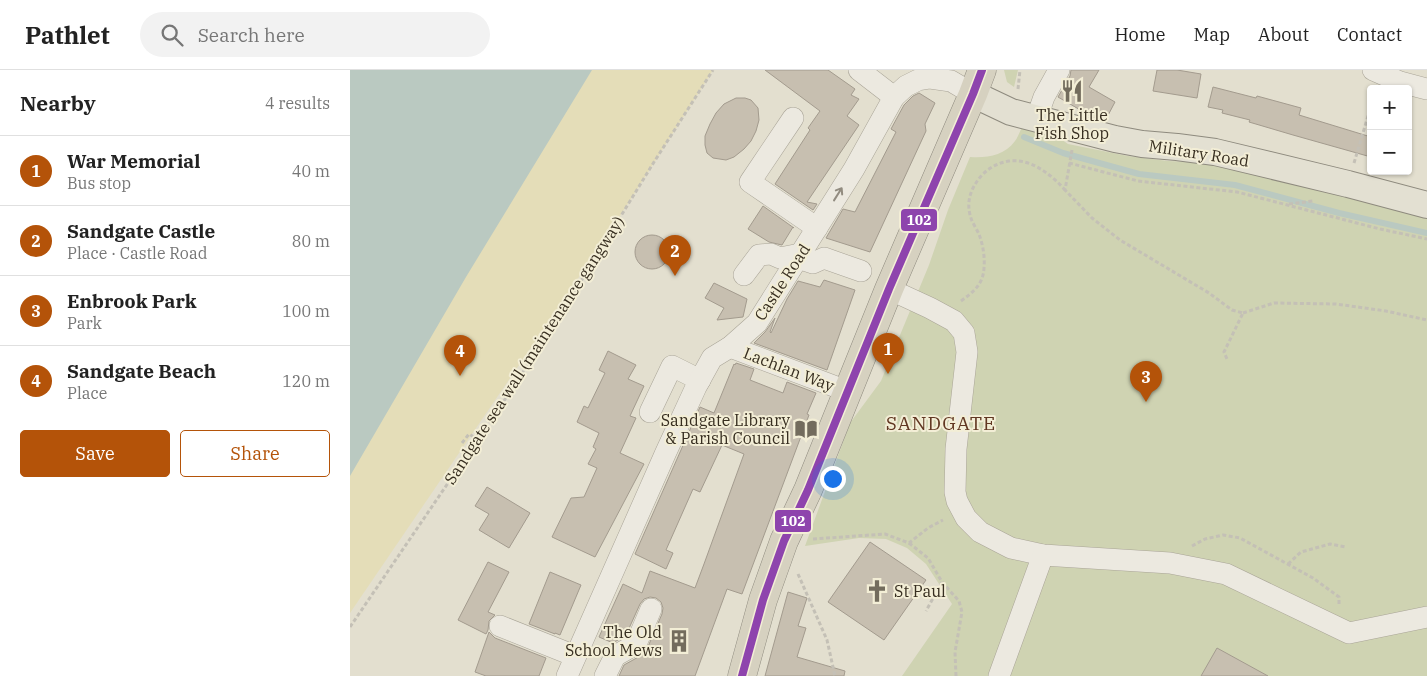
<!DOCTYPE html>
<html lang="en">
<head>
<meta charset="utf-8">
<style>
  body { margin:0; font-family:"IBM Plex Serif",serif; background:#f2f2f2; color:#222 }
  .controls { position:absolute; right:15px; top:15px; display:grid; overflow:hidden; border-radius:5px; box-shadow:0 1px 4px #0004 }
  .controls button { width:45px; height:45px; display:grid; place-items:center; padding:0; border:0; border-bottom:1px solid #e0e0e0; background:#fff; color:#222; font:25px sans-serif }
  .you { position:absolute; left:482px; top:408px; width:18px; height:18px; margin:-12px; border:4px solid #fff; border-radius:50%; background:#1a73e8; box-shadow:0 0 0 8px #1a73e833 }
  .badge { display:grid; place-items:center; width:32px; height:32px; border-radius:50%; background:#b45309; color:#fff; font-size:16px; font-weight:700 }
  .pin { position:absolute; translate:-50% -41px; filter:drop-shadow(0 1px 2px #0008) }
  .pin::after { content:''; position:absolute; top:26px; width:18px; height:15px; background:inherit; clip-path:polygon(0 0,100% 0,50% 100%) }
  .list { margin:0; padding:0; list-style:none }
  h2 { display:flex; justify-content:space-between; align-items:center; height:65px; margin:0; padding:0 20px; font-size:21px }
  h2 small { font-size:16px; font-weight:400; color:#767676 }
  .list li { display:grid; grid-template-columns:32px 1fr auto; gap:15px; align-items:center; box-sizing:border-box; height:70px; padding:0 20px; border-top:1px solid #e0e0e0 }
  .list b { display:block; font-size:19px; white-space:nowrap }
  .list p { margin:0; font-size:16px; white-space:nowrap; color:#767676 }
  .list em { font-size:16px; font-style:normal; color:#767676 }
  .actions { display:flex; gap:10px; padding:15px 20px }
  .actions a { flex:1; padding:11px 0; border:1px solid #b45309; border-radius:5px; text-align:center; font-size:18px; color:#b45309 }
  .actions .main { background:#b45309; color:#fff }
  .icon { flex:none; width:28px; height:28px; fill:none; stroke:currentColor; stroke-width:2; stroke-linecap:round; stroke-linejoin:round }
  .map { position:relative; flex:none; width:1077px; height:606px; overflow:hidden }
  header { display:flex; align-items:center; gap:30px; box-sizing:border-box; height:70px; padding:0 25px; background:#fff; border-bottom:1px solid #e0e0e0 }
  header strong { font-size:24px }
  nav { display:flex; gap:28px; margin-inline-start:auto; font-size:18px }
  .search { width:350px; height:45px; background:#f2f2f2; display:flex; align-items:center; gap:12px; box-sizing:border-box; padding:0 18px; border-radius:28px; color:#767676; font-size:19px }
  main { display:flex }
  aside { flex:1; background:#fff }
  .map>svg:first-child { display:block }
  .green { fill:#cfd3b2 }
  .sand { fill:#e4ddb8 }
  .water { fill:#bac9c1 }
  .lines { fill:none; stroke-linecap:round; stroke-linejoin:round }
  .stream { stroke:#bac9c1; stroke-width:6 }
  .building { fill:#c7bfb0; stroke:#a39b8e }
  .minor-casing { stroke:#a9a497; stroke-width:22 }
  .major-casing { stroke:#8e8a7e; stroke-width:28 }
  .highway-casing { stroke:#8e8a7e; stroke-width:29 }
  .path { stroke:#c4c0b6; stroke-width:3; stroke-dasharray:4 2.5; stroke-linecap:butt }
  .minor { stroke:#ece9e0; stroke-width:21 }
  .major { stroke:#e3e0d2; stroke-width:26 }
  .highway { stroke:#d6d1c0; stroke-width:28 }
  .bus-1-casing { stroke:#f3eed6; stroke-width:11 }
  .bus-1 { stroke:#8e44ad; stroke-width:8 }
  .oneway { stroke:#928c80 }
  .labels { text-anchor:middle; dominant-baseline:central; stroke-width:4; stroke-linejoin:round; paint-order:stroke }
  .poi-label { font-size:16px; fill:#372e20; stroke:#f3eed6; text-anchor:end }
  .street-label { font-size:16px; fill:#372e20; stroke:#f3eed6 }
  .quarter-label { font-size:19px; letter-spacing:1px; fill:#613722; stroke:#f3eed6 }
  .line-badge { stroke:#f3eed6; stroke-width:2 }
  .badge-label { font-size:14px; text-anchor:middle; font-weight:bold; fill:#fff }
</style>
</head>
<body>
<header>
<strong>Pathlet</strong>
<div class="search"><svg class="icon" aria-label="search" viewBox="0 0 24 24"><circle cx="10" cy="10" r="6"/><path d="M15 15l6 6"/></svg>Search here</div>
<nav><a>Home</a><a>Map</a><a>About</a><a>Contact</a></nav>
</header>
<main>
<aside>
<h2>Nearby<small>4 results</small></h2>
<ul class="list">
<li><span class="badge">1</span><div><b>War Memorial</b><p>Bus stop</p></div><em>40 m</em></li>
<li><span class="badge">2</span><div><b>Sandgate Castle</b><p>Place · Castle Road</p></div><em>80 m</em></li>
<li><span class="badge">3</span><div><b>Enbrook Park</b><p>Park</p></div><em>100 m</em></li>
<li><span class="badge">4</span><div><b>Sandgate Beach</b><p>Place</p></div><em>120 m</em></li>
</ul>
<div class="actions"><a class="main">Save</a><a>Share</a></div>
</aside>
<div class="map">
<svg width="1077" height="606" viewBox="0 0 1077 606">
  <rect width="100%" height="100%" fill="#e3dfcf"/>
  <g class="green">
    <polygon points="654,0 668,0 664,17 657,12"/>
    <path d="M672,57l33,8 13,9 60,12 40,5 45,2 214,51v462h-525l50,-72 -26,-40 -19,-16 -21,-9 -27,-1 -54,8 45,-123 31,-42 48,-116 19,-55 22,-53c17,1 34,-1 45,-16 3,-4 5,-10 7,-14z"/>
  </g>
  <polygon class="sand" points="242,0 363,0 261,160 0,543 0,200"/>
  <polygon class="water" points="0,0 242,0 116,207 0,406"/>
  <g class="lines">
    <polyline class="stream" points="674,67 713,83 789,104 885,115 989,143 1077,163"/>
  </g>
  <g class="building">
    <polygon points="415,0 478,0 505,19 501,25 509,29 497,46 509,55 457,132 467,134 463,140 425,114 460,60 458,58 470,41"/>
    <polygon points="721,0 749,0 739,17 765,32 755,51 744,48 708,27 720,6"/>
    <polygon points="807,0 827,0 851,4 847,28 803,21"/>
    <polygon points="863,17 906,28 907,26 951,38 949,45 1021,67 1021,87 943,65 899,52 900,50 872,43 873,40 858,37"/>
    <polygon points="569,23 585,33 575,54 576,61 520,182 476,168 493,139 505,142 546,62 541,59 554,35 563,26"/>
    <polygon points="386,28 395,28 401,30 408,38 409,50 406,61 401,71 394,79 384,87 376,90 363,88 357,83 355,75 355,66 360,54 366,43 374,34"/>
    <polygon points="413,136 444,158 443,157 432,175 419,172 398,159"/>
    <circle cx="302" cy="182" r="17"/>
    <polygon points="474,210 505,220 477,300 404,273 415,262 425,248 420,262 421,263 437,229 448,211 470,217"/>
    <polygon points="364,213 397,229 393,247 367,250 374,238 355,228"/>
    <polygon points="258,281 286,295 278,309 294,316 280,346 286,348 270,383 294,394 245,487 202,467 221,428 234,427 247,398 238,394 246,379 243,377 249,363 227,352 234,336 238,338 255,303 249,300"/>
    <polygon points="386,293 404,299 400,310 433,323 437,312 466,323 457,344 459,345 392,524 377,519 345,606 269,606 274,595 292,585 297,579 312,544 313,538 311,532 306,528 300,527 294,529 290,534 276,565 263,573 249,567 273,514 292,523 300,501 345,518 354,494 394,384 372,375 350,422 343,419 316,480 323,483 316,499 285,484 350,337 364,343 384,294 385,295"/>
    <polygon points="137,417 180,443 159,478 129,460 139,444 125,436"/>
    <polygon points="520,472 576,510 534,570 478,532"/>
    <polygon points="138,492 159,502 138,542 145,545 139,551 138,560 136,564 108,550"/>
    <polygon points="200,502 231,515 210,565 205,563 205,564 179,554"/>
    <polygon points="438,522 457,528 448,556 456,558 447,587 495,601 494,606 415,606"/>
    <polygon points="139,562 145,568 196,588 189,606 136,606 125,602"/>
    <polygon points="867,578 918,606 851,606"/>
  </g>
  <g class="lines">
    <defs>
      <g id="minor">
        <polyline points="509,0 544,27"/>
        <polyline points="1023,0 1050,12 1077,19"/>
        <polyline points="687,47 694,27 709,0"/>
        <polyline points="443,48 400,112 467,158"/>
        <polyline points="448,188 463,193 474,188 511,201"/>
        <polyline points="394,205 409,185 421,184 430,188 450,184"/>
        <polyline points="539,219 580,238 604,251 614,263 617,282 606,379 605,422 607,431 616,448 630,462 661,478 693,485 820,493 876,504 999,563 1077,547"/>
        <polyline points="380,277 497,321"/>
        <polyline points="300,342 322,296 350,310"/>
        <polyline points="150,556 225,586"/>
        <polyline points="217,606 316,382 346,317 362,288 380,277 407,253 504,99 544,27 556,16 568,10 580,8 601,11 623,24"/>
        <polyline points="255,606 265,586 286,574 301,539"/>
        <polyline points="649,606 693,485"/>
      </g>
      <polyline id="major" points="623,24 661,42 765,69 792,74 827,77 865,82 998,114 1077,135"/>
      <polyline id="highway" points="392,606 413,530 434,471 458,420 539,219 623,24 632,0"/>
    </defs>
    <use href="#minor" class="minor-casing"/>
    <use href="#major" class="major-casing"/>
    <use href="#highway" class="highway-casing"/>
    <g class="path">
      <polyline points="668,19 670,0"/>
      <polyline points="722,80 715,120 742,148 770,170 859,223 882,240 893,243 874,282 877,289"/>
      <polyline points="719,93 788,111 887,122 1030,159 1077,169"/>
      <polyline points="1004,93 1021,36"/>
      <polyline points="939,134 963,131"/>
      <path d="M611,231c12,-9 22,-16 23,-33 1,-11 -1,-23 -5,-34 -2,-4 -5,-9 -7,-13 -7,-18 -2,-32 10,-46 8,-8 16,-12 27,-14 21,-3 42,13 56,29"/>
      <polyline points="893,243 924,233 986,234 1036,241 1077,250"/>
      <polyline points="112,373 119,364 127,369"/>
      <polyline points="463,469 535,464 559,473 578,458 593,450"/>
      <polyline points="559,473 578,488 592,512 576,541"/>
      <polyline points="842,476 855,469 873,465 890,468 963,508 989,527 989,534"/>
      <polyline points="938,494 951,482 980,474 996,477"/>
      <polyline points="448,504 477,570 485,606"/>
      <polyline points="592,512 609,531 612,542 605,582 606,606"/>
      <polyline points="0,557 162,319 212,242 304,92 363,0"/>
    </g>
    <use href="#minor" class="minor"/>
    <use href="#major" class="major"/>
    <use href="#highway" class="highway"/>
    <defs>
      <polyline id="bus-1" points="392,606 413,530 434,471 458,420 539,219 623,24 632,0"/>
    </defs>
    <use href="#bus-1" class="bus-1-casing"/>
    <use href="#bus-1" class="bus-1"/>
  </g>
  <defs><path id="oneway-shaft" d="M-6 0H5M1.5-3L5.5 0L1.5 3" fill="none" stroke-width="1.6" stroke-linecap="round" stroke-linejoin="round" transform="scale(1.25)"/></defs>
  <use class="oneway" href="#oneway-shaft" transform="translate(488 124) rotate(-58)"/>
  <defs>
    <symbol id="restaurant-bare" viewBox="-9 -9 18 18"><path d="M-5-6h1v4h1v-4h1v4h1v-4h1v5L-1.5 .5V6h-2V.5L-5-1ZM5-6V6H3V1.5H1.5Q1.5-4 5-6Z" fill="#736c5d" stroke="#f3eed6" stroke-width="2.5" paint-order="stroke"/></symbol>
    <symbol id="library-bare" viewBox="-9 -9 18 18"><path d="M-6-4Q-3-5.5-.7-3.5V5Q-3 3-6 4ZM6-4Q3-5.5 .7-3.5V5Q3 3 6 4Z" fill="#736c5d" stroke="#f3eed6" stroke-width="2.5" paint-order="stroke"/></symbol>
    <symbol id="church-bare" viewBox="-9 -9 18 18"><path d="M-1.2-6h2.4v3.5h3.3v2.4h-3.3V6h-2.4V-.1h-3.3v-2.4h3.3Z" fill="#736c5d" stroke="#f3eed6" stroke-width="2.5" paint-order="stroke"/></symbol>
    <symbol id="building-bare" viewBox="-9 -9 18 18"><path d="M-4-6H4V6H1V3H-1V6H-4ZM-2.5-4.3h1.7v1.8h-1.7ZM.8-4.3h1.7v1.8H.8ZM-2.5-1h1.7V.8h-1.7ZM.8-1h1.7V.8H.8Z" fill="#736c5d" stroke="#f3eed6" stroke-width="2.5" paint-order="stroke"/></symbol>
  </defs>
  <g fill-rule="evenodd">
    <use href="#restaurant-bare" x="706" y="5" width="32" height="32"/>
    <use href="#library-bare" x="440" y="343" width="32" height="32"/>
    <use href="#church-bare" x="511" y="505" width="32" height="32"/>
    <use href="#building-bare" x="313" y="555" width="32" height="32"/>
  </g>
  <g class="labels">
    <g class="poi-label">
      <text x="722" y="45" text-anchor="middle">The Little<tspan x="722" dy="18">Fish Shop</tspan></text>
      <text x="440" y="350">Sandgate Library<tspan x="440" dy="18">&amp; Parish Council</tspan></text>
      <text x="544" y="521" text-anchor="start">St Paul</text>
      <text x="312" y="562">The Old<tspan x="312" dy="18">School Mews</tspan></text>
    </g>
    <g class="street-label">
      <text transform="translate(849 83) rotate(9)">Military Road</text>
      <text transform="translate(432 212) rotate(-57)">Castle Road</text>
      <text transform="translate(184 280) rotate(-57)">Sandgate sea wall (maintenance gangway)</text>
      <text transform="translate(439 299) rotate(21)">Lachlan Way</text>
    </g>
    <g class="quarter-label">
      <text x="591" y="353">SANDGATE</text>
    </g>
  </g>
  <g class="line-badge">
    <rect x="550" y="138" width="38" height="24" rx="5" fill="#8e44ad"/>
    <rect x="424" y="439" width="38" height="24" rx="5" fill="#8e44ad"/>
  </g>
  <g class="badge-label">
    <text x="569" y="155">102</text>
    <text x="443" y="456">102</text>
  </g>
</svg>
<div class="controls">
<button>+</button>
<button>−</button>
</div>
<div class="you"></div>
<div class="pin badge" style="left:538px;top:304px">1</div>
<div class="pin badge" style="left:325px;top:206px">2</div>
<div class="pin badge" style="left:796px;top:332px">3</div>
<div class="pin badge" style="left:110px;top:306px">4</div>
</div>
</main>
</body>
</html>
